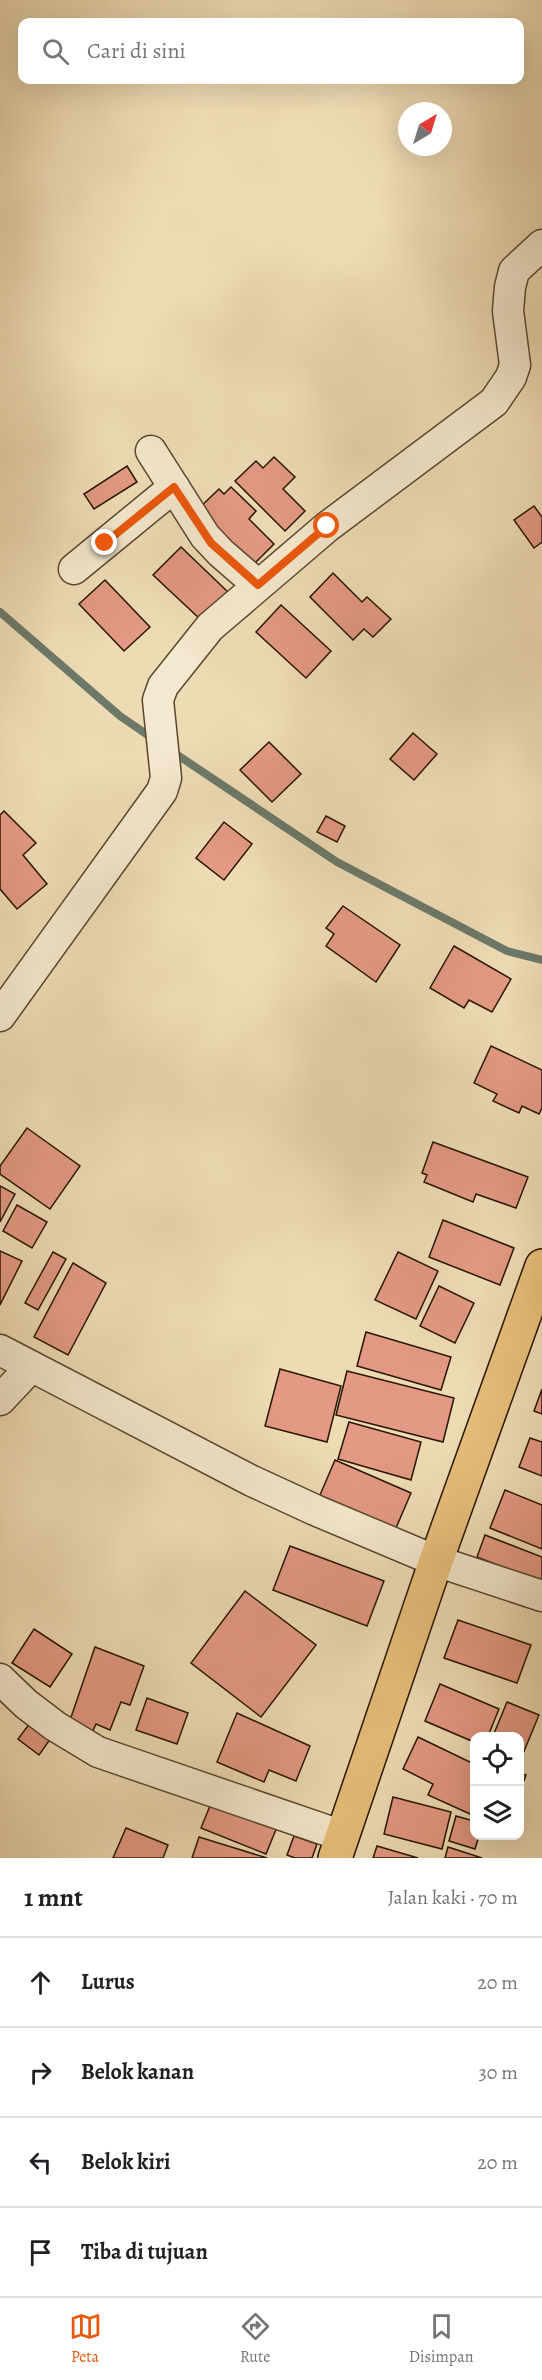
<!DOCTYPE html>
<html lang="id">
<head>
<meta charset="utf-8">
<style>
  body { margin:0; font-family:Alegreya,serif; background:#f6f6f6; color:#202124 }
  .controls { position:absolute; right:18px; bottom:18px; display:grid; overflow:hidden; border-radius:12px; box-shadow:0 6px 24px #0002 }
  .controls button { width:54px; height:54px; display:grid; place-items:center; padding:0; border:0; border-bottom:2px solid #e0e0e0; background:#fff; color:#202124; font:30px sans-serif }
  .compass { position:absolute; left:398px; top:102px; width:54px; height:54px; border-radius:50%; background:#fff; box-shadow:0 6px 24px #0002; rotate:38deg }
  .stop { position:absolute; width:18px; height:18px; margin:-14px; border:4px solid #ea580c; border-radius:50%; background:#fff }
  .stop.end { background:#ea580c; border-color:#fff; box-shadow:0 2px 6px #0008 }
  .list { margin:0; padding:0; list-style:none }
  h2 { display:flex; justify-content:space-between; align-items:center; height:78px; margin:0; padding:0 24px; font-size:26px }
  h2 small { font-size:20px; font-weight:400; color:#757577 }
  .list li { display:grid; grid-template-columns:39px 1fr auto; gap:18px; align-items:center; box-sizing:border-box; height:90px; padding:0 24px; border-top:2px solid #e0e0e0 }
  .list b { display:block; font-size:22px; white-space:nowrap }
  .list em { font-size:20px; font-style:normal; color:#757577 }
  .icon { flex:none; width:33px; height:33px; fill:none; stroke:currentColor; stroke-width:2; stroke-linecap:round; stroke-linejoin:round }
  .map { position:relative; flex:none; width:542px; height:1858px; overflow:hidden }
  .search { position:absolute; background:#fff; box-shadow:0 6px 24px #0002; left:18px; right:18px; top:18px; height:66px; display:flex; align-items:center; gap:15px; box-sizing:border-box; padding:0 21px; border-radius:12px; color:#757577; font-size:22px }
  .sheet { height:438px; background:#fff }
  nav { display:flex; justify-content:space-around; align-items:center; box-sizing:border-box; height:84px; border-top:2px solid #e0e0e0; background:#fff; font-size:16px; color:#757577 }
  nav a { display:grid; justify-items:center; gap:3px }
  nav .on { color:#ea580c }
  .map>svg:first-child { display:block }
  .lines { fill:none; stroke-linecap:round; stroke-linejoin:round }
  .stream { stroke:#6c7969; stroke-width:8 }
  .building { fill:#e39983; stroke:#281602; stroke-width:1.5 }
  .minor-casing { stroke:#5a472e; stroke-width:33 }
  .highway-casing { stroke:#281602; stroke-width:36 }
  .minor { stroke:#f4e8ce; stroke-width:30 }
  .highway { stroke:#e7be7a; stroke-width:33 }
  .route { stroke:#ea580c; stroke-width:8 }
</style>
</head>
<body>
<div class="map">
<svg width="542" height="1858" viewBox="0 0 542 1858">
  <rect width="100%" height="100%" fill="#eedbb4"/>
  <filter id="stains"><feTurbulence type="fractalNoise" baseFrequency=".00333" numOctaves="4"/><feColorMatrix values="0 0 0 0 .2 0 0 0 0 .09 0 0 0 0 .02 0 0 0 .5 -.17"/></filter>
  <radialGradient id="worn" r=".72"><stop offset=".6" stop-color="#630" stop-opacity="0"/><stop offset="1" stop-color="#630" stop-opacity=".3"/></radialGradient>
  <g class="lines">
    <g class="stream">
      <polyline points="0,612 120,716 155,740"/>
      <polyline points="170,750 337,862 507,951 542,960"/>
    </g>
  </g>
  <g class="building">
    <polygon points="274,457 295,477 283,489 305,511 285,531 235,481 256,461 263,468"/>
    <polygon points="127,466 137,482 94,509 84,494"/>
    <polygon points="231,487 256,511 249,519 274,544 250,568 195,512 219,489 224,494"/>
    <polygon points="534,506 542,517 542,542 534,548 514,520"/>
    <polygon points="181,547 228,592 201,620 153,575"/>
    <polygon points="333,573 362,602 367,597 391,619 373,637 364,629 353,640 310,597"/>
    <polygon points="105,580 150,627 124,651 79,604"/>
    <polygon points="281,605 331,651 306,678 256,632"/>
    <polygon points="413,733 437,754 414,780 390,759"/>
    <polygon points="269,742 301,774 272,802 240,770"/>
    <polygon points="4,811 36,843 23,855 47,884 17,909 0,889 0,815"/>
    <polygon points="326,816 345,826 337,842 317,832"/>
    <polygon points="224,822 252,844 224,880 196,858"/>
    <polygon points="343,906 400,945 376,982 326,946 334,934 326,928"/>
    <polygon points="454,946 511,979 492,1012 469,1000 464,1008 430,988"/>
    <polygon points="491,1046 542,1070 542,1108 539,1114 522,1106 519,1113 493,1101 497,1094 474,1083"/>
    <polygon points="27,1128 80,1166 50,1209 0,1174 0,1166"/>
    <polygon points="433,1142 528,1177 516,1208 476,1194 473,1202 424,1182 427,1175 422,1173"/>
    <polygon points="0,1186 15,1194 0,1222"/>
    <polygon points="17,1205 47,1222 32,1248 3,1231"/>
    <polygon points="443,1220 514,1248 500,1285 429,1257"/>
    <polygon points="0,1251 22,1261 0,1305"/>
    <polygon points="53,1252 66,1259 38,1310 25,1303"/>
    <polygon points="398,1252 438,1271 416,1319 375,1300"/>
    <polygon points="73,1263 106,1283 68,1355 34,1337"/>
    <polygon points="439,1286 474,1303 455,1343 420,1326"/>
    <polygon points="366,1332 451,1357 441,1390 357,1366"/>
    <polygon points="280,1369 341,1386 327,1442 265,1426"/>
    <polygon points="347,1371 454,1398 443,1442 336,1415"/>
    <polygon points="542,1389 542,1414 534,1411"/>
    <polygon points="349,1422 421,1442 411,1480 338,1459"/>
    <polygon points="530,1438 542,1442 542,1476 519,1467"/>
    <polygon points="335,1460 411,1493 393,1535 317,1502"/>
    <polygon points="505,1490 542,1505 542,1549 490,1528"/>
    <polygon points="485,1535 542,1557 542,1582 477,1557"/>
    <polygon points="290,1546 384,1581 367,1626 273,1590"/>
    <polygon points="245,1591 316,1645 261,1717 191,1663"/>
    <polygon points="458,1620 531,1645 517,1683 444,1658"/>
    <polygon points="34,1629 72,1654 50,1687 12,1663"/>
    <polygon points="95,1647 144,1666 130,1705 121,1702 110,1730 96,1724 91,1735 68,1726"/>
    <polygon points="440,1684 499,1709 488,1736 474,1736 474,1742 425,1721"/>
    <polygon points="147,1698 188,1713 177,1744 136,1730"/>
    <polygon points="507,1702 539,1715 520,1761 520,1736 493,1736"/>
    <polygon points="237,1713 310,1746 296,1781 269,1770 264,1782 217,1762"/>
    <polygon points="30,1723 51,1738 39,1755 18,1739"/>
    <polygon points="418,1737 474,1764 474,1804 470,1814 428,1795 433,1784 403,1769"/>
    <polygon points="520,1773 526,1775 520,1791"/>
    <polygon points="214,1796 279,1822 266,1854 201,1828"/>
    <polygon points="393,1797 451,1812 442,1849 384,1834"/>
    <polygon points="456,1816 474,1821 474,1836 479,1836 475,1849 449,1841"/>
    <polygon points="126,1828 168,1845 163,1858 113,1858"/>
    <polygon points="294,1836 317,1844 312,1858 295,1858 287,1855"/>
    <polygon points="199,1837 267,1858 192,1858"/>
    <polygon points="377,1846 418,1858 373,1858"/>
    <polygon points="448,1847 482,1858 445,1858"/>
  </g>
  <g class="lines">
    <defs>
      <g id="minor">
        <polyline points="151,451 205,536 221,553 258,585"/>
        <polyline points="74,569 174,487"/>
        <polyline points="0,1016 162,791 166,778 158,700 163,686 210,627 327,527 494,402 511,377 515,365 508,311 510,287 514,271 542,245"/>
        <polyline points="0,1350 252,1481 315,1510 436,1561 542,1596"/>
        <polyline points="0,1400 31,1367"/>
        <polyline points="0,1679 26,1704 55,1726 98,1752 343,1836"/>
      </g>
      <polyline id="highway" points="335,1858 436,1561 542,1266"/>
    </defs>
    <use href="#minor" class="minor-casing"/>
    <use href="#highway" class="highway-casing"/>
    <use href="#minor" class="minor"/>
    <use href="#highway" class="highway"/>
  </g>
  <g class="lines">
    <polyline class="route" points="105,543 174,487 211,543 258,585 327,526"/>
  </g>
  <rect width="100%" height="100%" filter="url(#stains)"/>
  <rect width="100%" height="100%" fill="url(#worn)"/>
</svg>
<div class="controls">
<button><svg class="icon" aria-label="locate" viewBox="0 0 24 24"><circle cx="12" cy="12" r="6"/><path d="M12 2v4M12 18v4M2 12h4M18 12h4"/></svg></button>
<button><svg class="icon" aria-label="layers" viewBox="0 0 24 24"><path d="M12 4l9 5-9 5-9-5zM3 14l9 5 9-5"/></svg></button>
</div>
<svg class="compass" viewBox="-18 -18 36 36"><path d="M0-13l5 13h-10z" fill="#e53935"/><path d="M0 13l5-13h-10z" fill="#757577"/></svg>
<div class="stop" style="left:327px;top:526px"></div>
<div class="stop end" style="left:105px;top:543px"></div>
<div class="search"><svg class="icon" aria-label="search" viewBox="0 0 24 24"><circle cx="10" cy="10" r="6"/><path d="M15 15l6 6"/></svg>Cari di sini</div>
</div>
<section class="sheet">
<h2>1 mnt<small>Jalan kaki · 70 m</small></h2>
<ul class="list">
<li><svg class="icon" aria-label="ahead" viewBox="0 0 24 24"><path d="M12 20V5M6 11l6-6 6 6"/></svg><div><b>Lurus</b></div><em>20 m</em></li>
<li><svg class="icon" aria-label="right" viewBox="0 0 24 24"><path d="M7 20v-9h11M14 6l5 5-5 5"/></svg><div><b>Belok kanan</b></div><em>30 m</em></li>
<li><svg class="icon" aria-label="left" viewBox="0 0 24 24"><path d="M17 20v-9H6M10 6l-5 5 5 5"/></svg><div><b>Belok kiri</b></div><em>20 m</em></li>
<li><svg class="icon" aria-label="arrive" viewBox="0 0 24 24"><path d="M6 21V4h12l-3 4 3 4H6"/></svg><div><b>Tiba di tujuan</b></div></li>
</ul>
</section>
<nav>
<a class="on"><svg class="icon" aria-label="map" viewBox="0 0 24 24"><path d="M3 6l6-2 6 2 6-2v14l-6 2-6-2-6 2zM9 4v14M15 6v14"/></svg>Peta</a>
<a><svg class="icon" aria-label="directions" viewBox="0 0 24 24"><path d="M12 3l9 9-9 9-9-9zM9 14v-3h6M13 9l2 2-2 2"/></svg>Rute</a>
<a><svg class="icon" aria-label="saved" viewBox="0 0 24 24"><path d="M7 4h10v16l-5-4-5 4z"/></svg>Disimpan</a>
</nav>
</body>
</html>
